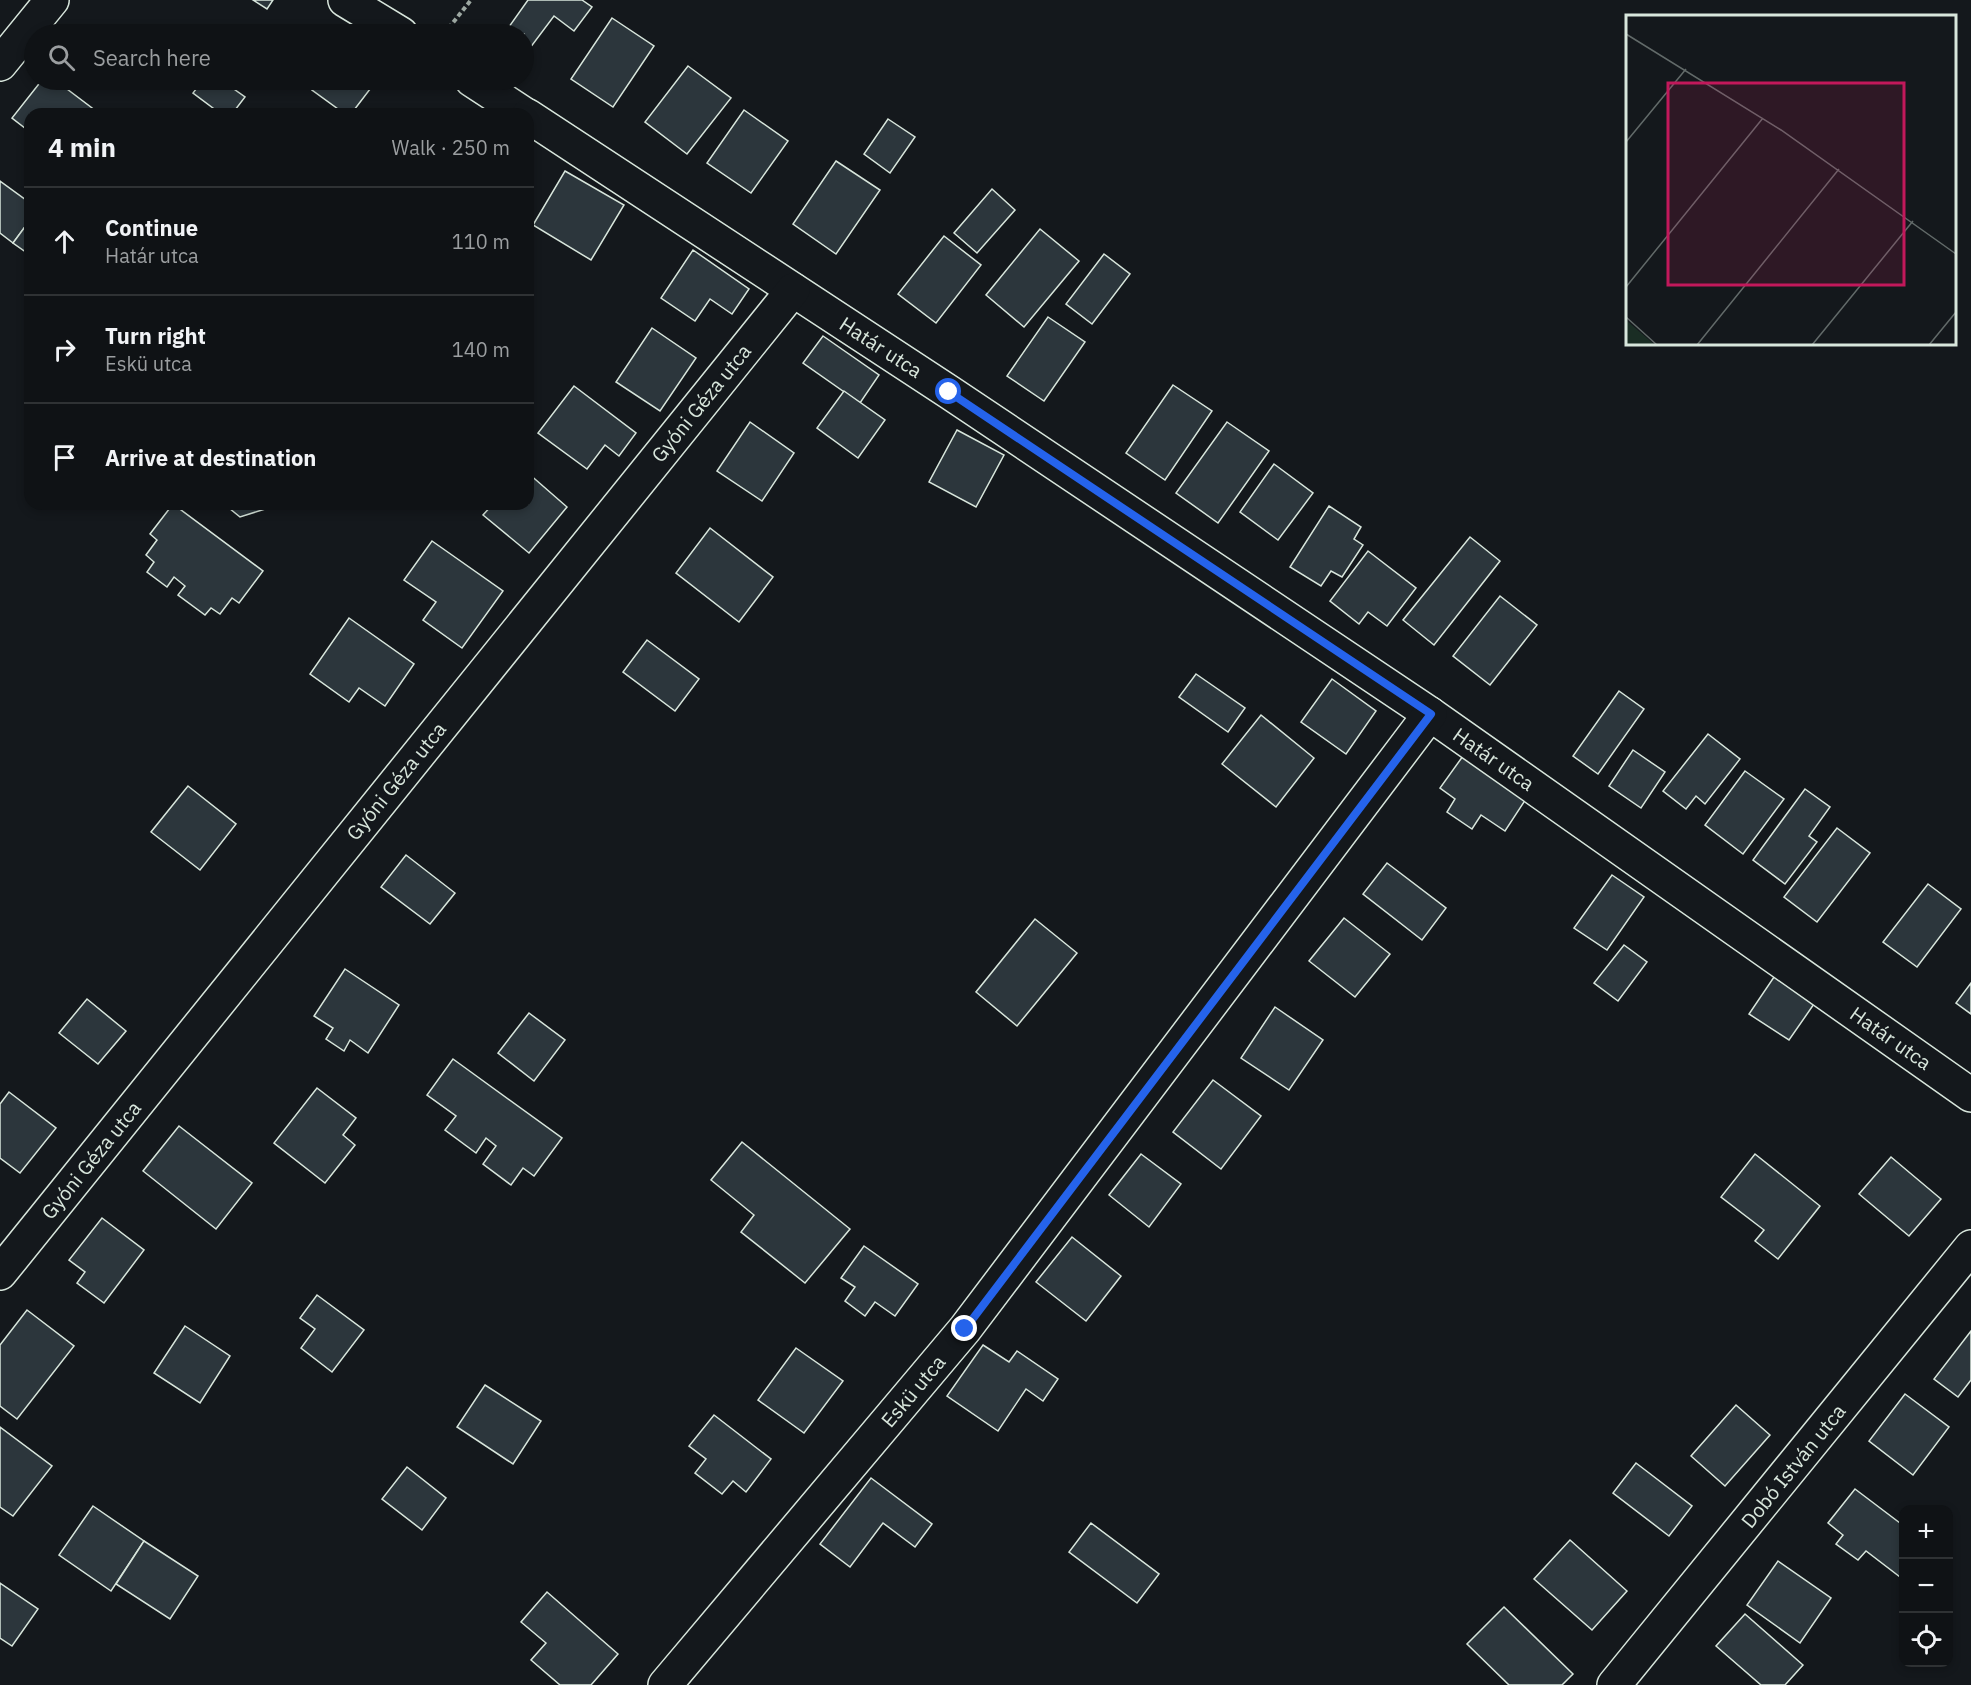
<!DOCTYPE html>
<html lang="en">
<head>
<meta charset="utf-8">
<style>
  body { margin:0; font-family:"IBM Plex Sans",sans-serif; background:#1d2022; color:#f1f3f6 }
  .controls { position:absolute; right:18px; bottom:18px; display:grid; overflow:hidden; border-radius:12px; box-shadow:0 3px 9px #0003 }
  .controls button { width:54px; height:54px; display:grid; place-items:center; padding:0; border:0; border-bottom:2px solid #2f3234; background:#0f1215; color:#f1f3f6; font:30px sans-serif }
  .stop { position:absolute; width:18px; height:18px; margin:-14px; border:4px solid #2563eb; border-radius:50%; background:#fff }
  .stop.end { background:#2563eb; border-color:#fff; box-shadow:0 2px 6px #0008 }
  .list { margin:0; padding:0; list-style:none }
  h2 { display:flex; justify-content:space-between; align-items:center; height:78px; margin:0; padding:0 24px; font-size:26px }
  h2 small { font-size:20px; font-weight:400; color:#9b9ea0 }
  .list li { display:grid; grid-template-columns:39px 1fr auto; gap:18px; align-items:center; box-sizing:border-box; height:108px; padding:0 24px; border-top:2px solid #2f3234 }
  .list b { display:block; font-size:22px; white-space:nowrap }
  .list p { margin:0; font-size:20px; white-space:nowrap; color:#9b9ea0 }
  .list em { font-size:20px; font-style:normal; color:#9b9ea0 }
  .icon { flex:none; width:33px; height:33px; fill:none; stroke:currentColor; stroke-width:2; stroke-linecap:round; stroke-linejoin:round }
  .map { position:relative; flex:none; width:1971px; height:1685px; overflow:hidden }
  .search { position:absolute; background:#0f1215; box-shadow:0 3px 9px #0003; left:24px; top:24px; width:510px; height:66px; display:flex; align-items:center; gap:15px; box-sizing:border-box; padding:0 21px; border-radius:33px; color:#9b9ea0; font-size:22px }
  .panel { position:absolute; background:#0f1215; box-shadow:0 3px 9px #0003; left:24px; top:108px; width:510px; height:402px; border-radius:18px }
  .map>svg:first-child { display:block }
  .building { fill:#2c363c; stroke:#d8e6dc; stroke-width:1.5 }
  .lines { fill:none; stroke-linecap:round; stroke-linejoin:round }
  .minor-casing { stroke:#d8e6dc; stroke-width:36 }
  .path { stroke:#9da8a2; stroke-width:4; stroke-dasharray:4.5 3; stroke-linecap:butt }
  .minor { stroke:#14181c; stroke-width:33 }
  .route { stroke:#2563eb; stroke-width:8 }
  .labels { text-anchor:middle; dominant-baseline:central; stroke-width:4.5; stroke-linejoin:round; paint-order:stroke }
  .street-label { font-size:20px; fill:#d8e6dc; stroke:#14181c }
  .inset-road { fill:none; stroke:#626a69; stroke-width:1.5 }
  .view { fill:#c2185b; fill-opacity:0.15; stroke:#c2185b; stroke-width:3 }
  .inset-edge { fill:none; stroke:#d8e6dc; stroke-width:3 }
</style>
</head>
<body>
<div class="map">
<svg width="1971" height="1685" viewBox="0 0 1971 1685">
  <rect width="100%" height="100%" fill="#14181c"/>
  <g class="building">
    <polygon points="253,0 273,0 267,9"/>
    <polygon points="528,0 582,0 592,7 574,31 554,16 530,48 524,43 524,34 511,34 506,31"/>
    <polygon points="612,18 654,46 613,107 571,79"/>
    <polygon points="688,66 731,98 687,154 645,122"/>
    <polygon points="42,80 55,80 100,114 30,114 30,132 12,118"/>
    <polygon points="203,80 221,80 245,97 232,114 221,114 193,93"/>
    <polygon points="320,80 377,80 351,114 345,114 312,90"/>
    <polygon points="744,110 788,141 751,193 707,163"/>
    <polygon points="888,119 915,137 890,173 864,154"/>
    <polygon points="836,161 880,190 836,254 793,224"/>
    <polygon points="565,171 624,205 591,260 533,225"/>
    <polygon points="0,181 30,203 30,220 13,243 0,233"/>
    <polygon points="992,189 1015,210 977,253 954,233"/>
    <polygon points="30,220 30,255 13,243"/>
    <polygon points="1040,229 1079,261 1024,327 986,295"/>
    <polygon points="944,236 981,265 936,323 898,294"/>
    <polygon points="693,250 749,289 732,314 710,299 695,321 661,298"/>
    <polygon points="1104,254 1130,274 1092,324 1066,304"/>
    <polygon points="1048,317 1085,342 1044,401 1007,376"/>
    <polygon points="652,328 696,358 660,411 616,382"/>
    <polygon points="823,336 879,375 860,403 803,363"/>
    <polygon points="1173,385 1212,411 1165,480 1126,453"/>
    <polygon points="574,386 636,433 619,456 605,445 587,469 538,433"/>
    <polygon points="844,391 885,420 858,458 817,428"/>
    <polygon points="750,422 794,453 762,501 717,471"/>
    <polygon points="1227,422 1269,451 1218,523 1176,493"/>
    <polygon points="957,430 1004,455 976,507 929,482"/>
    <polygon points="1274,464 1313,493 1278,540 1240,512"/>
    <polygon points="528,473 567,507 529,553 483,515 493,504 528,504"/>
    <polygon points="173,504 263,571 239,603 232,598 220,614 211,608 205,615 178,595 185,586 174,577 167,587 147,572 154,562 146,555 157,540 150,534"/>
    <polygon points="224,504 269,504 265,509 240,517"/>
    <polygon points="1329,506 1361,527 1354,539 1363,545 1342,577 1331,571 1321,586 1290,567"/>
    <polygon points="710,528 773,577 739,622 676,573"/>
    <polygon points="1470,537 1500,561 1434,645 1403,620"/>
    <polygon points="432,541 503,591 462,648 423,620 436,602 404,580"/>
    <polygon points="1368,551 1416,588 1387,626 1368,612 1359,624 1330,601"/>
    <polygon points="1500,596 1537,625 1490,685 1453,656"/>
    <polygon points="349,618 414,664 385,706 359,688 349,702 310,674"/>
    <polygon points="647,640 699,679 675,711 623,672"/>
    <polygon points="1196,674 1245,708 1228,732 1179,697"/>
    <polygon points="1332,679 1376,711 1346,754 1301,722"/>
    <polygon points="1619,691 1644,709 1598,774 1573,756"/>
    <polygon points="1261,715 1314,758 1276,807 1222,764"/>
    <polygon points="1708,734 1740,759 1705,804 1696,796 1686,809 1663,791"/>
    <polygon points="1633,750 1665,772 1641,808 1609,786"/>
    <polygon points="1463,756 1526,799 1505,831 1481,815 1472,829 1447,812 1455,799 1440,788"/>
    <polygon points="1745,771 1784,799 1743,854 1705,825"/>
    <polygon points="188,786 236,824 200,870 151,832"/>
    <polygon points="1805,789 1830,807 1809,836 1817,842 1785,884 1753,860"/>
    <polygon points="1837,828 1870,853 1817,922 1784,897"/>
    <polygon points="406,855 455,893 430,924 381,887"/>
    <polygon points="1387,863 1446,908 1422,940 1363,894"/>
    <polygon points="1612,875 1644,897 1607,950 1574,928"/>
    <polygon points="1928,884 1961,909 1917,967 1883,942"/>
    <polygon points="1344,918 1390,954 1355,997 1309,961"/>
    <polygon points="1035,919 1077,953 1017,1026 976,992"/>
    <polygon points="1624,945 1647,962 1618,1001 1594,983"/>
    <polygon points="345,969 399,1005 368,1053 350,1040 344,1051 326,1039 333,1028 314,1016"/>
    <polygon points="1774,977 1814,1004 1789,1040 1749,1014"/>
    <polygon points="1971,983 1971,1014 1956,1003"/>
    <polygon points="87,999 126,1031 98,1064 59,1033"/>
    <polygon points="1275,1007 1323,1040 1289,1090 1241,1058"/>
    <polygon points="529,1013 565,1040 534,1081 498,1053"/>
    <polygon points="453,1059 562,1138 534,1176 523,1168 511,1185 483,1164 496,1146 486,1138 476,1153 445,1130 456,1116 427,1095"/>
    <polygon points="1213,1080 1261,1116 1221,1169 1173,1132"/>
    <polygon points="317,1088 356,1118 343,1135 355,1145 325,1183 274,1143"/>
    <polygon points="9,1092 56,1128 20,1173 0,1158 0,1104"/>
    <polygon points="179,1126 252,1183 216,1229 143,1171"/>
    <polygon points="742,1142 850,1229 805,1283 741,1232 754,1215 711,1180"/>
    <polygon points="1141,1154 1181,1184 1149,1227 1109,1195"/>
    <polygon points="1755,1154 1820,1206 1778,1259 1755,1241 1764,1230 1721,1197"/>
    <polygon points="1891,1157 1941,1199 1909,1236 1859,1194"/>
    <polygon points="102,1218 144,1250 104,1303 77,1283 85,1272 69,1260"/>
    <polygon points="1072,1237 1121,1276 1086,1321 1036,1282"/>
    <polygon points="864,1246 918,1284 895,1316 875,1302 865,1316 845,1301 855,1287 841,1278"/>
    <polygon points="317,1295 364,1330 332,1372 301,1348 315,1329 300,1318"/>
    <polygon points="27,1310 74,1346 17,1419 0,1406 0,1345"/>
    <polygon points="185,1326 230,1356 200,1403 154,1373"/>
    <polygon points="1971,1331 1971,1380 1958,1397 1934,1379"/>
    <polygon points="983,1345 1009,1362 1017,1351 1058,1379 1043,1401 1026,1389 998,1431 947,1396"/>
    <polygon points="796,1348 843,1381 804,1433 758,1400"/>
    <polygon points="485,1385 541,1421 513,1464 457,1427"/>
    <polygon points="1905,1394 1949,1427 1913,1475 1869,1441"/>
    <polygon points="1736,1405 1770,1435 1725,1486 1691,1456"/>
    <polygon points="714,1415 771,1459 746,1492 733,1481 722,1494 695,1473 706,1459 689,1446"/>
    <polygon points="0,1427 52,1466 13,1516 0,1507"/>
    <polygon points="1636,1463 1692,1506 1669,1536 1613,1493"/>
    <polygon points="407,1467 446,1498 422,1530 382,1499"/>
    <polygon points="871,1478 932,1524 915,1547 883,1523 850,1567 820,1544"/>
    <polygon points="1855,1489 1904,1526 1904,1580 1866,1551 1858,1560 1836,1544 1843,1535 1828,1523"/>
    <polygon points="93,1506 144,1541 111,1591 59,1555"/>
    <polygon points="1091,1523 1159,1574 1137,1603 1069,1552"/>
    <polygon points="1570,1540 1627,1591 1592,1630 1534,1579"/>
    <polygon points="144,1541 198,1576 170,1619 116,1584"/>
    <polygon points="1778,1561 1831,1598 1800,1643 1747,1605"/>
    <polygon points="0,1583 38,1609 12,1646 0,1638"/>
    <polygon points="547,1592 618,1654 591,1685 560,1685 531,1660 546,1643 521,1622"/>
    <polygon points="1504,1607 1573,1674 1562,1685 1509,1685 1467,1644"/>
    <polygon points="1745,1614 1803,1665 1785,1685 1761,1685 1716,1646"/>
  </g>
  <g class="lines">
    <defs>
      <g id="minor">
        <polyline points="345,0 401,34"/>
        <polyline points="0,64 52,0"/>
        <polyline points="472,80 524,114"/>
        <polyline points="528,116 949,392 1430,714 1971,1095"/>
        <polyline points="0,1273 793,290"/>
        <polyline points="665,1685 965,1329 1430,714"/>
        <polyline points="1614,1685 1971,1247"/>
      </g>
    </defs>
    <use href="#minor" class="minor-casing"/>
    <polyline class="path" points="444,34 471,0"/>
    <use href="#minor" class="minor"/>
  </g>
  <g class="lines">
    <polyline class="route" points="949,392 1431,714 965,1329"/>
  </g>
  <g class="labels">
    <g class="street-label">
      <text transform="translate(881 347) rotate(33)">Határ utca</text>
      <text transform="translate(701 403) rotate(-51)">Gyóni Géza utca</text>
      <text transform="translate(1494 759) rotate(35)">Határ utca</text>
      <text transform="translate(396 781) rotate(-51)">Gyóni Géza utca</text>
      <text transform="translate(1891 1038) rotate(35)">Határ utca</text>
      <text transform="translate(91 1160) rotate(-51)">Gyóni Géza utca</text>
      <text transform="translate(913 1391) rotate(-50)">Eskü utca</text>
      <text transform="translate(1793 1466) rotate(-51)">Dobó István utca</text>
    </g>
  </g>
  <g transform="translate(1626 15)">
    <rect width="330" height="330" fill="#14181c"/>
    <path d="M0,305l29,25h-29z" fill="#1a2d24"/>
    <path class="inset-road" d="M0,19l155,96 175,124M0,127l60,-73M0,272l137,-169M0,302l31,28M71,330l142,-176M186,330l101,-124M303,330l27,-33"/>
    <path class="view" d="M42,68h236v202h-236z"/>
    <rect width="330" height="330" class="inset-edge"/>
  </g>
</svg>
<div class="controls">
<button>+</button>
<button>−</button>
<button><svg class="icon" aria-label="locate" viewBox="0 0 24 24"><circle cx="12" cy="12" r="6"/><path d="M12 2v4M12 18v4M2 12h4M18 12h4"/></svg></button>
</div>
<div class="stop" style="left:949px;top:392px"></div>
<div class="stop end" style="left:965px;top:1329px"></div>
<div class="search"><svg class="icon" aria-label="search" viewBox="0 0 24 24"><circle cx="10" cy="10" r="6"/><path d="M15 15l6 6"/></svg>Search here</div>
<section class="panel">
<h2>4 min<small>Walk · 250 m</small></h2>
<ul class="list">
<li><svg class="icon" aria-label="ahead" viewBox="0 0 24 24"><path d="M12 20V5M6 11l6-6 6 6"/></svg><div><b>Continue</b><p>Határ utca</p></div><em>110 m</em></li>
<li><svg class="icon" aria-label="right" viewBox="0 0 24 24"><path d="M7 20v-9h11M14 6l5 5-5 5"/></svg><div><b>Turn right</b><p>Eskü utca</p></div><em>140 m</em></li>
<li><svg class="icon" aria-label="arrive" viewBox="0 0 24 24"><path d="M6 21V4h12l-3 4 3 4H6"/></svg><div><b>Arrive at destination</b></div></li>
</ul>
</section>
</div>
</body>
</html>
